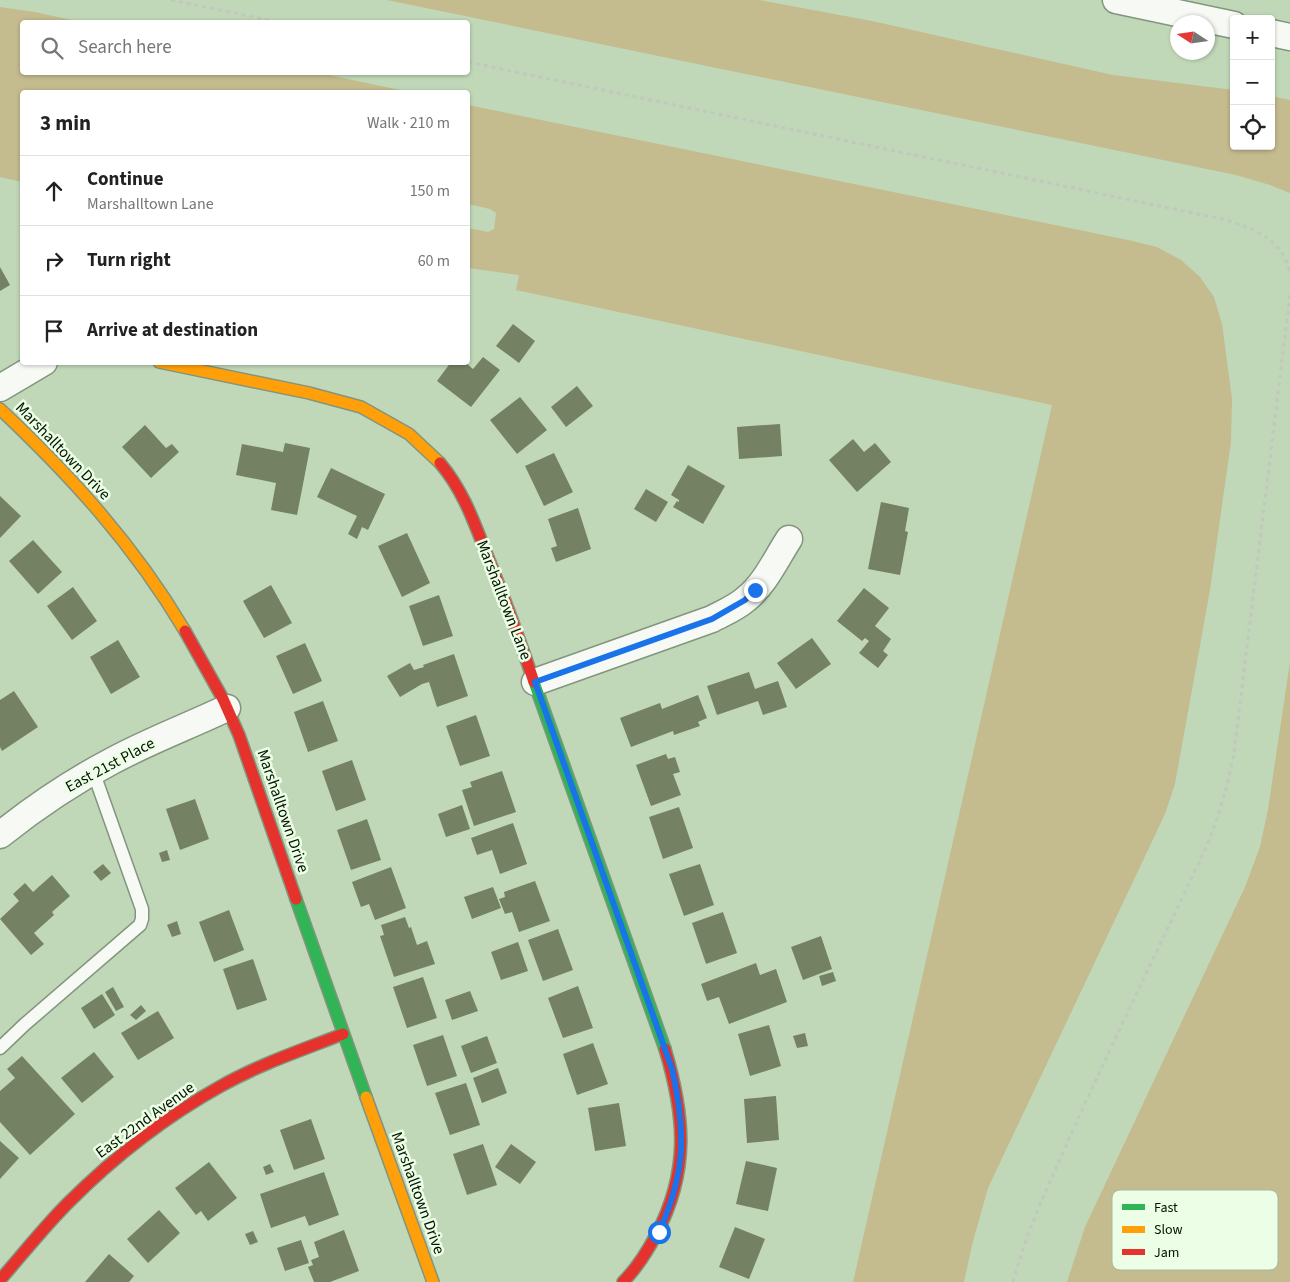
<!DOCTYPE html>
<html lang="en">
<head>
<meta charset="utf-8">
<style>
  body { margin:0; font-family:"Source Sans 3",sans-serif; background:#f2f2f2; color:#222 }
  .controls { position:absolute; right:15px; top:15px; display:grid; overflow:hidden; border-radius:5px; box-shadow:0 1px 4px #0004 }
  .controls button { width:45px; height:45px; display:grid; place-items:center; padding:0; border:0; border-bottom:1px solid #e0e0e0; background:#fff; color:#222; font:25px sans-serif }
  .compass { position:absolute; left:1170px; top:15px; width:45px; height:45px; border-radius:50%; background:#fff; box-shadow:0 1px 4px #0004; rotate:282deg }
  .stop { position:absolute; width:15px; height:15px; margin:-11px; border:4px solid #1a73e8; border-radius:50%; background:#fff }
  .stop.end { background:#1a73e8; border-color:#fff; box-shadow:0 1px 5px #0008 }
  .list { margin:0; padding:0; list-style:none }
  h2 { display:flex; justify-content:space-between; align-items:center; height:65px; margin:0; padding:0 20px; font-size:21px }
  h2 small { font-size:16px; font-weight:400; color:#767676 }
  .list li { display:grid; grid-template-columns:32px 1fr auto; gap:15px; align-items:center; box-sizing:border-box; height:70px; padding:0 20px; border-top:1px solid #e0e0e0 }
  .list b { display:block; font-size:19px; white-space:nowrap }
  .list p { margin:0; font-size:16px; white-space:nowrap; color:#767676 }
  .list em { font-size:16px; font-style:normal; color:#767676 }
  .icon { flex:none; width:28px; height:28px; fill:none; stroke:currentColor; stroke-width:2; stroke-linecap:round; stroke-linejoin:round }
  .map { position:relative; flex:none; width:1290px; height:1282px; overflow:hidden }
  .search { position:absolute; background:#fff; box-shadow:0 1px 4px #0004; left:20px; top:20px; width:450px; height:55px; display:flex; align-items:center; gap:12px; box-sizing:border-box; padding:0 18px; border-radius:5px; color:#767676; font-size:19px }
  .panel { position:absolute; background:#fff; box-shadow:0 1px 4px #0004; left:20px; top:90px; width:450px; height:275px; border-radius:5px }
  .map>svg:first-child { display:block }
  .green { fill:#c4bb8f }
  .building { fill:#748163 }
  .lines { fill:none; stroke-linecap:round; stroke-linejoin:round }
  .lane-casing { stroke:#82957d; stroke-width:15 }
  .street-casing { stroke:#82957d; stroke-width:29 }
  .fast-casing { stroke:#82957d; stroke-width:14 }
  .slow-casing { stroke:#82957d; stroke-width:14 }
  .jam-casing { stroke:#82957d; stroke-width:14 }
  .path { stroke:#c1c8be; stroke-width:3; stroke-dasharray:4 4; stroke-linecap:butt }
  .lane { stroke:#f6f9f4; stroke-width:12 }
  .street { stroke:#f6f9f4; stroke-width:26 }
  .fast { stroke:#30b455; stroke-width:11 }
  .slow { stroke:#ff9f0a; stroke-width:11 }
  .jam { stroke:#e5322d; stroke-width:11 }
  .route { stroke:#1a73e8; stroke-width:6 }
  .labels { text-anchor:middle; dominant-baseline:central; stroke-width:5; stroke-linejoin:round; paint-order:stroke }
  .street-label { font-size:16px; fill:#051402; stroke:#ecffe6 }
  .key { fill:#ecffe6; stroke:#a7b8a2; stroke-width:1 }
  .key-label { font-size:14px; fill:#051402 }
</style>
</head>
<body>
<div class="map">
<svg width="1290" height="1282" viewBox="0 0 1290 1282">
  <rect width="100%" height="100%" fill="#c0d8b8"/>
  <g class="green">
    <polygon points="387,0 759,0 872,21 1113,75 1234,90 1234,146 1271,146 1271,96 1290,100 1290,193 1270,185 1236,175"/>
    <polygon points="0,7 35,12 81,22 22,22 22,72 315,72 409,92 22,92 22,182 0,177"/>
    <polygon points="468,105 1128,240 1157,247 1181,260 1200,277 1214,297 1222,324 1232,399 1231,442 1210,590 1175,784 1165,814 988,1188 972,1245 964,1282 853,1282 1052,405 516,290 519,275 468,268 468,228 488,232 494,229 496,213 490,209 468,204"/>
    <polygon points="1290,662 1290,1282 1067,1282 1085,1227 1245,887 1260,847 1268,809"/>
  </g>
  <g class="building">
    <polygon points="0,267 10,285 0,291"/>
    <polygon points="513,324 535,341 519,363 496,346"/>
    <polygon points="483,357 500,370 471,407 437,381 451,362 465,362 473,369"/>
    <polygon points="577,386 593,406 566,427 551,407"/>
    <polygon points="520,397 547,430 517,454 490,420"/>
    <polygon points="780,424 782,456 739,459 737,427"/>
    <polygon points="145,425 166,448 172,444 179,452 151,478 122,447"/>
    <polygon points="853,439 864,452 875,443 891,462 857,492 829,460"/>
    <polygon points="285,443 310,448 297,515 271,510 276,483 236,475 242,444 283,452"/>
    <polygon points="554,453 573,492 544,506 525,466"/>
    <polygon points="688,465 725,486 703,524 673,507 677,501 679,502 679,500 671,495"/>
    <polygon points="331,468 385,494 368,530 362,527 357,539 348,534 357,516 317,497"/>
    <polygon points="646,489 668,502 656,522 634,509"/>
    <polygon points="0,496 21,516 0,538"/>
    <polygon points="881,502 909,508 905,531 908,532 900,575 868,569"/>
    <polygon points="578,508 591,549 556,562 551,548 557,546 548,519"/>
    <polygon points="407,533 430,583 402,597 378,546"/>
    <polygon points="33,540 62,572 38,594 9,561"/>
    <polygon points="271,585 292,623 264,638 243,601"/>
    <polygon points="73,587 97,621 72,640 47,606"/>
    <polygon points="864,588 889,608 875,626 891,639 883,651 888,655 878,668 859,653 869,641 865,638 862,641 837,621"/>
    <polygon points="439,595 453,636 423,646 409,606"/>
    <polygon points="812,638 831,664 796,689 777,663"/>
    <polygon points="118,640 140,677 111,694 90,657"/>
    <polygon points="305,643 322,681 293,694 276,656"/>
    <polygon points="454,654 468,696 437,707 429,682 422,684 400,697 387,676 410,663 414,670 424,667 423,665"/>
    <polygon points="749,672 755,689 778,681 787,707 763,715 758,701 717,715 707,686"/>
    <polygon points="14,691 38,727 2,751 0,747 0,700"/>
    <polygon points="698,695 707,718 698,722 700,726 674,735 673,731 631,747 620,718 660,703 662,709"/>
    <polygon points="323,701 338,741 308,752 294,712"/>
    <polygon points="476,715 490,756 460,766 446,726"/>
    <polygon points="666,754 668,759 675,757 680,772 673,774 681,795 651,806 636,765"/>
    <polygon points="352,760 366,800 336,811 322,771"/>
    <polygon points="502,771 516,812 474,826 462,790 472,787 470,782"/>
    <polygon points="195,799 209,839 180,850 166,809"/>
    <polygon points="462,805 470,829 446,837 438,814"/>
    <polygon points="679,807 693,848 663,859 649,817"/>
    <polygon points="367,819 381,860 351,870 337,830"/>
    <polygon points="513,823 527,864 500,874 492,850 477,855 471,838"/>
    <polygon points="167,850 170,860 162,862 159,853"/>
    <polygon points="103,864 111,873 101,881 93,872"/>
    <polygon points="700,864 714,905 684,916 669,874"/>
    <polygon points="391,867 406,908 375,920 369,904 361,907 352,882"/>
    <polygon points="52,875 70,896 52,912 54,915 34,933 44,944 31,955 0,919 19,901 13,894 25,883 33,892"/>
    <polygon points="535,881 550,921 519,932 512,912 505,914 499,899 505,897 504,892"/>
    <polygon points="493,887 501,908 472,919 464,897"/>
    <polygon points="229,910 244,950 214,962 199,922"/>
    <polygon points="723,912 737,953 706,964 692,923"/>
    <polygon points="405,917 409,928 411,927 417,945 427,941 435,964 394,977 380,936 384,935 381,925"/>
    <polygon points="177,921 181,934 172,937 167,925"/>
    <polygon points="558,929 573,970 543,981 528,940"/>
    <polygon points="821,936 832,969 803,980 791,947"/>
    <polygon points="518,942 528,971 501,980 491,952"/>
    <polygon points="253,959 267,1000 237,1010 223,969"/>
    <polygon points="756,963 760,975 776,969 787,1002 729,1024 719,997 707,1001 701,984"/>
    <polygon points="833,972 836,981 822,986 819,976"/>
    <polygon points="423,977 437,1018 407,1028 393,987"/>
    <polygon points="578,986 593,1028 563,1038 548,998"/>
    <polygon points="113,987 124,1007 116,1011 105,992"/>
    <polygon points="470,991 478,1011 452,1020 445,1000"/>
    <polygon points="102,994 115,1015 94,1029 81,1008"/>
    <polygon points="141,1005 146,1011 136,1020 130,1015"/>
    <polygon points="158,1011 174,1038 138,1060 121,1033"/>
    <polygon points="769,1025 781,1066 750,1076 738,1034"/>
    <polygon points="805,1033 808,1046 797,1048 793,1036"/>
    <polygon points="443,1035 457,1076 427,1086 413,1045"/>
    <polygon points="487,1036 497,1063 471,1073 461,1046"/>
    <polygon points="593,1043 608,1084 577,1095 563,1054"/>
    <polygon points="94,1052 114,1077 82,1103 61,1078"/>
    <polygon points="22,1056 75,1114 30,1155 0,1122 0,1091 15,1078 7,1069"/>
    <polygon points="498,1068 507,1093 482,1103 473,1078"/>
    <polygon points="466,1083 480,1125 450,1135 435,1093"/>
    <polygon points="776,1096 779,1140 747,1143 744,1099"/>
    <polygon points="619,1103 626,1146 595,1151 588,1108"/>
    <polygon points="311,1119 325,1159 294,1170 280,1130"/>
    <polygon points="0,1141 19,1158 0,1179"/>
    <polygon points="483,1144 497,1185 467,1195 453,1154"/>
    <polygon points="511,1144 536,1162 520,1184 495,1167"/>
    <polygon points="746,1161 777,1168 768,1211 736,1204"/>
    <polygon points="209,1162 237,1198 208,1221 201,1211 196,1215 175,1188"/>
    <polygon points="270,1164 274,1172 266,1175 263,1167"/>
    <polygon points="324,1172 339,1215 309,1226 305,1216 271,1228 260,1194"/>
    <polygon points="159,1210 180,1233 148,1263 127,1239"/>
    <polygon points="735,1227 765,1239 749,1279 719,1267"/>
    <polygon points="344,1230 359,1271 330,1282 314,1282 308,1267 313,1265 311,1260 319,1257 314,1242"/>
    <polygon points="253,1231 258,1242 250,1245 245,1234"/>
    <polygon points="301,1240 309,1263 285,1271 277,1248"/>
    <polygon points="109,1254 134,1276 129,1282 85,1282"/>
  </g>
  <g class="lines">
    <defs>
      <polyline id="lane" points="0,1048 24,1025 140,925 142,919 142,909 93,771"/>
      <g id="street">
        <polyline points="1116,0 1234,25"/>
        <polyline points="1271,33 1290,37"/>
        <polyline points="0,388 44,362"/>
        <path d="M535,682l177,-63c11,-6 24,-11 34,-20 19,-15 30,-40 43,-60"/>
        <path d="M0,835c35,-28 72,-53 112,-74 37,-20 77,-35 115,-53"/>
      </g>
      <g id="fast">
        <polyline points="534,682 665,1049"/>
        <polyline points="296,899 366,1097"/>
      </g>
      <g id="slow">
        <polyline points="159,362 309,393 361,407 409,434 440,463"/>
        <path d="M0,409c72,68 134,136 185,222"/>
        <polyline points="366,1097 433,1282"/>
      </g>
      <g id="jam">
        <path d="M440,463c22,26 33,56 45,87 18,44 34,88 49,132"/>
        <polyline points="185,631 223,699 239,735 296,899"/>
        <path d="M0,1280c22,-25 44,-53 68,-77 45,-45 97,-86 153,-117 39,-22 81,-36 122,-52"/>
        <path d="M623,1282c14,-14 24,-30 33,-47 34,-64 29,-119 9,-186"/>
      </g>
    </defs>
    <use href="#lane" class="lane-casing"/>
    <use href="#street" class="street-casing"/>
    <use href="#fast" class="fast-casing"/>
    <use href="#slow" class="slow-casing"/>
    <use href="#jam" class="jam-casing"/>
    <g class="path">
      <polyline points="171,0 278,22"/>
      <path d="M468,62l754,157c31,9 60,19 68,54"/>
      <path d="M1013,1282c14,-53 38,-102 60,-152 42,-93 87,-185 131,-278 14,-32 23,-64 30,-99l56,-458"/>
    </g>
    <use href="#lane" class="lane"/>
    <use href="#street" class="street"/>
    <use href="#fast" class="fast"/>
    <use href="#slow" class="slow"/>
    <use href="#jam" class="jam"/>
  </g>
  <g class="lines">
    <path class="route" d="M659,1232c27,-60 27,-100 13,-163l-137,-387 177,-63 33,-19 10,-10"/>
  </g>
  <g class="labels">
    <g class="street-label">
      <text transform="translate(63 451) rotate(46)">Marshalltown Drive</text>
      <text transform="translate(504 600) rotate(69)">Marshalltown Lane</text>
      <text transform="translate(110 765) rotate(-28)">East 21st Place</text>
      <text transform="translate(283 811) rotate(71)">Marshalltown Drive</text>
      <text transform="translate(145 1120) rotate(-36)">East 22nd Avenue</text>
      <text transform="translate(418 1193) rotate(70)">Marshalltown Drive</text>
    </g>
  </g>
  <rect x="1112" y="1190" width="166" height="80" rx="8" class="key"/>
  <rect x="1122" y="1204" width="23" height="6" fill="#30b455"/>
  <rect x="1122" y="1226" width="23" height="7" fill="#ff9f0a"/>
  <rect x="1122" y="1249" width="23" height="6" fill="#e5322d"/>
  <g class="key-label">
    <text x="1154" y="1212">Fast</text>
    <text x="1154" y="1234">Slow</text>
    <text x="1154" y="1257">Jam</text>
  </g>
</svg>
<div class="controls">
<button>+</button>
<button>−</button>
<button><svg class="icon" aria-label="locate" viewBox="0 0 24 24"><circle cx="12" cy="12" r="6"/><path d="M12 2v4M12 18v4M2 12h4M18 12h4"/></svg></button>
</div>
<svg class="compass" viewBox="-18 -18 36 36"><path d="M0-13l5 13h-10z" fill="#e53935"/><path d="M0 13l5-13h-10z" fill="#767676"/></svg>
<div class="stop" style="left:659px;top:1232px"></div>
<div class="stop end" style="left:755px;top:590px"></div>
<div class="search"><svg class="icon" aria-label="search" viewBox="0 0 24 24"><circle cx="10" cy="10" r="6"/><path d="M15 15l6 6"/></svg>Search here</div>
<section class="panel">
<h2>3 min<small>Walk · 210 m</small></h2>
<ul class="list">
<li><svg class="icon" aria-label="ahead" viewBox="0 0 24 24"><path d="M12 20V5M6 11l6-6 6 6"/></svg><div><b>Continue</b><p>Marshalltown Lane</p></div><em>150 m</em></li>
<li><svg class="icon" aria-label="right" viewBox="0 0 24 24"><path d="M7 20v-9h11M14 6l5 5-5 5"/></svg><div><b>Turn right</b></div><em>60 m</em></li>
<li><svg class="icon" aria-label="arrive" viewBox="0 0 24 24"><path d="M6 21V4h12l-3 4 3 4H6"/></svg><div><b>Arrive at destination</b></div></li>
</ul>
</section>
</div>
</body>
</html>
